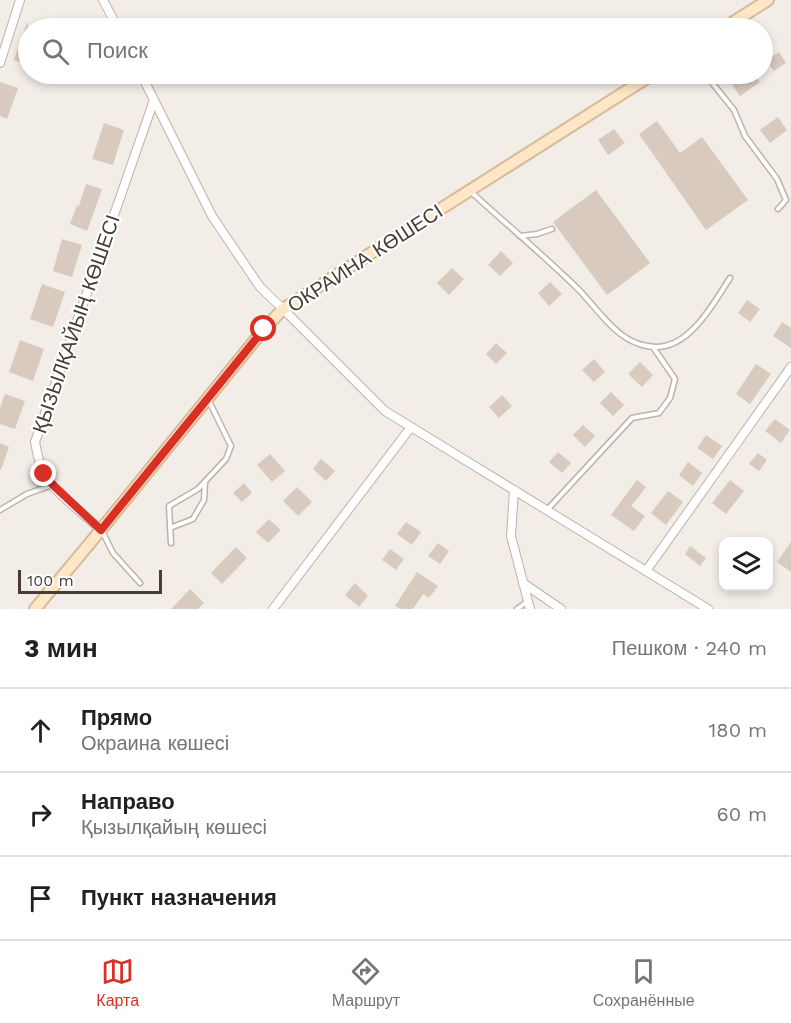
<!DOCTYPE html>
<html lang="ru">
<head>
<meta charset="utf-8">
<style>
  body { margin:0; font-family:"Work Sans",sans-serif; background:#f6f6f6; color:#202124 }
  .controls { position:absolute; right:18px; bottom:18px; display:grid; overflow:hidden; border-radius:12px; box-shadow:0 3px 9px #0003 }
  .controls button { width:54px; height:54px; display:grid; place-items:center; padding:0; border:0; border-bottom:2px solid #e0e0e0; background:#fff; color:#202124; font:30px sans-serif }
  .scale { position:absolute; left:18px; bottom:15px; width:144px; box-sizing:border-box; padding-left:6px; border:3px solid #463d36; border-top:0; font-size:16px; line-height:21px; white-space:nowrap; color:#463d36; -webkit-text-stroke:4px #fff; paint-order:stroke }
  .stop { position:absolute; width:18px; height:18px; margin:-14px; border:4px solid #d93025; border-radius:50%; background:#fff }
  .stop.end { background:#d93025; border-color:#fff; box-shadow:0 2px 6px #0008 }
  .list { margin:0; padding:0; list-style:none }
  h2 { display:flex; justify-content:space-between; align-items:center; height:78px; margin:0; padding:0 24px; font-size:26px }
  h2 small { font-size:20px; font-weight:400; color:#757577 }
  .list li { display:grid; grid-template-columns:39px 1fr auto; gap:18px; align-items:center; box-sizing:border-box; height:84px; padding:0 24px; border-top:2px solid #e0e0e0 }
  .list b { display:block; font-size:22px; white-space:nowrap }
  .list p { margin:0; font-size:20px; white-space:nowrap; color:#757577 }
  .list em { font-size:20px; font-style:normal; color:#757577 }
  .icon { flex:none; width:33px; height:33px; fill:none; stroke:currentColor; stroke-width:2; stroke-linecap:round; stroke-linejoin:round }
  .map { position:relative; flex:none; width:791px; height:609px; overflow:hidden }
  .search { position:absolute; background:#fff; box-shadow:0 3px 9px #0003; left:18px; right:18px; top:18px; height:66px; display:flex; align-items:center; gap:15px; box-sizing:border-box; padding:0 21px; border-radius:33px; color:#757577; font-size:22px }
  .sheet { height:330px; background:#fff }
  nav { display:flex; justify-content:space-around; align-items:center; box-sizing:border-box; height:84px; border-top:2px solid #e0e0e0; background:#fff; font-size:16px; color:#757577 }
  nav a { display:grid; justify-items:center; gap:3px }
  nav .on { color:#d93025 }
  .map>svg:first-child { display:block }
  .building { fill:#d8cabf }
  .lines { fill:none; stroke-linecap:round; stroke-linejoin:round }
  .lane-casing { stroke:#beb3a9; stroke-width:7 }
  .street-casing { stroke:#beb3a9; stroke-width:10 }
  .secondary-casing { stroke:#d6bb99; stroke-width:14 }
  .lane { stroke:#fff; stroke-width:4 }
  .street { stroke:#fff; stroke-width:8 }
  .secondary { stroke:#fee7c6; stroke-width:10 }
  .route { stroke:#d93025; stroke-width:8 }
  .labels { text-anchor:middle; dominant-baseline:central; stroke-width:4.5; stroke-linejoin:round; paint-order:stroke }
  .street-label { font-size:20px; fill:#463d36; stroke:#fff }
</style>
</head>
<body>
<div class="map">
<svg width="791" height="609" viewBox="0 0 791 609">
  <rect width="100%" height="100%" fill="#f3ede7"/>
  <g class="building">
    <polygon points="27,23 28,23 28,65 14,60"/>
    <polygon points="779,52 786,63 774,71 766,60"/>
    <polygon points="745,74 754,74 760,82 740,96 731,83"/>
    <polygon points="0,82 18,88 7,119 0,116"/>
    <polygon points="778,117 787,130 770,143 760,130"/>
    <polygon points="657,121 680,153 702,137 748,200 706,230 639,134"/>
    <polygon points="104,123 124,130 113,165 92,159"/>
    <polygon points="614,129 625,143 608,155 598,140"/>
    <polygon points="86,184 102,189 87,231 70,224 77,205 79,206"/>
    <polygon points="596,190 650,263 607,295 553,222"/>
    <polygon points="62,239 82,245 72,277 53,271"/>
    <polygon points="501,251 513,263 500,276 488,265"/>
    <polygon points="452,268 464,279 449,295 437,283"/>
    <polygon points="550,282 562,294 549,306 538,293"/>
    <polygon points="42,284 65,292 53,327 30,319"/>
    <polygon points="747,300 760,309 750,322 738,313"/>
    <polygon points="782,322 791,328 791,348 773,336"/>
    <polygon points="20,340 44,349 33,381 9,372"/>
    <polygon points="496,343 507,353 496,364 486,354"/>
    <polygon points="594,359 605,372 594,382 582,370"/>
    <polygon points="640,362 653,375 642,387 628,374"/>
    <polygon points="756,364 771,374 750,404 736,394"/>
    <polygon points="611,392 624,405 613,416 600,403"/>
    <polygon points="5,394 25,401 15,429 0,424 0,408"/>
    <polygon points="502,395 512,406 499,418 489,407"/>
    <polygon points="775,419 790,430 781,443 765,431"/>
    <polygon points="583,425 595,436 585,447 573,435"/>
    <polygon points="706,435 722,446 713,459 697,448"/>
    <polygon points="0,443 9,447 1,470 0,469"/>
    <polygon points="558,452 571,463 562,473 549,462"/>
    <polygon points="758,453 767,460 759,471 749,464"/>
    <polygon points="270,454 285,471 272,482 257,465"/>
    <polygon points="321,459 335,471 326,481 313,469"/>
    <polygon points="688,462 702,473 693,486 679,475"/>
    <polygon points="637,480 646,487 631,506 645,516 634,531 611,515"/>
    <polygon points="730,480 744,491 726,514 712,503"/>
    <polygon points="244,483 252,493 242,502 233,493"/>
    <polygon points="297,487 312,502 298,516 283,501"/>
    <polygon points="668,491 683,502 666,525 651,513"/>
    <polygon points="269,519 281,530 268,543 256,532"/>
    <polygon points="406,522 421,532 412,545 397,534"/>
    <polygon points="791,542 791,572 777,562"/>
    <polygon points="438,543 449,551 440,564 428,556"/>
    <polygon points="690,546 706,558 700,566 685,554"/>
    <polygon points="236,547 247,558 222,584 211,573"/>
    <polygon points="390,549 404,559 396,570 382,560"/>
    <polygon points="417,572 438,586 429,598 423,594 413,609 400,609 395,606"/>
    <polygon points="355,583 368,596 359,607 345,595"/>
    <polygon points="190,589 204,603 198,609 171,609"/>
  </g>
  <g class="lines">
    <defs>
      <g id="lane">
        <polyline points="705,74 734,110 745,136 777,179 786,200 778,209"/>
        <path d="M470,191c35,32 71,62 105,95 16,15 29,36 47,49 12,9 28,14 43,11 29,-6 50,-45 65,-68"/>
        <polyline points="520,236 537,234 552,229"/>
        <polyline points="0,510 27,494 52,485"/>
        <polyline points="547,510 632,418 659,413 670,398 675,379 653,347"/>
        <polyline points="170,528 193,519 204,500 205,482"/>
        <polyline points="102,531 113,553 140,583"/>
        <polyline points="171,543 169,506 198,489 226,459 231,446 208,399"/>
        <polyline points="517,609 528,601"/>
      </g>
      <g id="street">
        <polyline points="103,0 118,28"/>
        <polyline points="0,63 20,0"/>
        <polyline points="141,74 212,216 260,287 283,309 385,411 708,609"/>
        <polyline points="514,490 511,536 530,609"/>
        <path d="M101,530c-17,-16 -46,-37 -57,-56 -5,-10 -7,-21 -9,-32l119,-342"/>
        <polyline points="646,571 791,367"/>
        <polyline points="523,583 561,609"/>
        <polyline points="273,609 411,427"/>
      </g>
      <g id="secondary">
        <polyline points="724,28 768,0"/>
        <polyline points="35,609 95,537 264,329 283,309 653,74"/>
      </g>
    </defs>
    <use href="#lane" class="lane-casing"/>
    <use href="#street" class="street-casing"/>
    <use href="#secondary" class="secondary-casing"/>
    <use href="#lane" class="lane"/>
    <use href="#street" class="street"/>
    <use href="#secondary" class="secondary"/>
  </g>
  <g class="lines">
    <polyline class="route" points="44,474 53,485 101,530 264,329"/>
  </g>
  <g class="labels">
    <g class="street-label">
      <text transform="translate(365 258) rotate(-33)">ОКРАИНА КӨШЕСІ</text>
      <text transform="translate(76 324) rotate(-71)">ҚЫЗЫЛҚАЙЫҢ КӨШЕСІ</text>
    </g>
  </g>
</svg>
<div class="controls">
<button><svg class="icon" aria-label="layers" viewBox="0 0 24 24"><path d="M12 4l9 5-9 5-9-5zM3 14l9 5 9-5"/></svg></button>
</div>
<div class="scale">100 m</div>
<div class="stop" style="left:264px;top:329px"></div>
<div class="stop end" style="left:44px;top:474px"></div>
<div class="search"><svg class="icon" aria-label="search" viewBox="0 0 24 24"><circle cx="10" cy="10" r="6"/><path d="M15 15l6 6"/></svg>Поиск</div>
</div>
<section class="sheet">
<h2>3 мин<small>Пешком · 240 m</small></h2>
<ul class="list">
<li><svg class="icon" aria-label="ahead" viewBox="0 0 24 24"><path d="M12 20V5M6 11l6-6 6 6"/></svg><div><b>Прямо</b><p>Окраина көшесі</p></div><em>180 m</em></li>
<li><svg class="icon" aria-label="right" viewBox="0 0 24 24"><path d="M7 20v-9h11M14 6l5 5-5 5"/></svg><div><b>Направо</b><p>Қызылқайың көшесі</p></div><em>60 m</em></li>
<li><svg class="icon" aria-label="arrive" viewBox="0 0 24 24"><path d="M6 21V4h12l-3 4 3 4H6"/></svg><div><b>Пункт назначения</b></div></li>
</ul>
</section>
<nav>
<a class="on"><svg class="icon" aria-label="map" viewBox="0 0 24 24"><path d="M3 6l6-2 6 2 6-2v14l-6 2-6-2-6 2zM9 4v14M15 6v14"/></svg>Карта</a>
<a><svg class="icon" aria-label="directions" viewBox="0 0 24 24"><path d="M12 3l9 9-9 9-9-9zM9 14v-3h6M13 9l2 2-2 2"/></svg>Маршрут</a>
<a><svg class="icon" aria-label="saved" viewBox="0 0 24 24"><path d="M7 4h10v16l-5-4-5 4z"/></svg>Сохранённые</a>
</nav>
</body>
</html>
